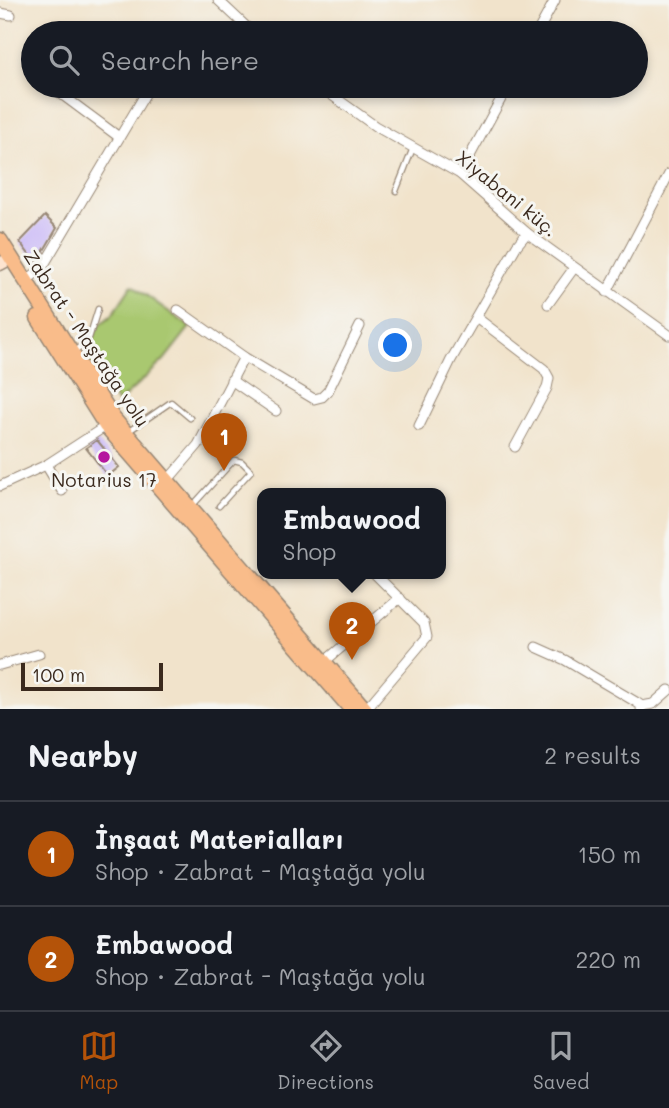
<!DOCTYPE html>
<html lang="en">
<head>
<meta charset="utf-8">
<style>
  body { margin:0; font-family:Mali,sans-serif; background:#242831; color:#f1f3f6 }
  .scale { position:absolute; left:21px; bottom:18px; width:142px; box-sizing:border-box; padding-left:7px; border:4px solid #3b2a1e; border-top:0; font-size:19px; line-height:24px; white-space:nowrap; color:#3b2a1e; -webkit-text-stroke:5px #f6f6f2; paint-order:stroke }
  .you { position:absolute; left:396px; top:346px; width:24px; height:24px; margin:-18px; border:5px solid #fff; border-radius:50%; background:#1a73e8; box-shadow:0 0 0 10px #1a73e833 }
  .badge { display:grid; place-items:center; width:46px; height:46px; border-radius:50%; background:#b45309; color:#fff; font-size:23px; font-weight:700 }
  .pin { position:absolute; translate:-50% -58px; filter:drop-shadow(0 2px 4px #0008) }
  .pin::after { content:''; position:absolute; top:37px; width:24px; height:21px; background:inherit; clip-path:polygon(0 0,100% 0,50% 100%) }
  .popup { position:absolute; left:257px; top:488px; width:189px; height:91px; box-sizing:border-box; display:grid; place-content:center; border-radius:14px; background:#171b24; filter:drop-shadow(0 2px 5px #0005); font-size:23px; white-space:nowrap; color:#9ea1a6 }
  .popup b { font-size:26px; color:#f1f3f6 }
  .popup::after { content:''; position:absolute; left:50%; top:100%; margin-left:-14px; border:14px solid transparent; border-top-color:#171b24 }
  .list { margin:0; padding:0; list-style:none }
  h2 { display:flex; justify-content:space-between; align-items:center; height:91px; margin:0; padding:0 28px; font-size:30px }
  h2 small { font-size:23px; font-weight:400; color:#9ea1a6 }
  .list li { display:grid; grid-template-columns:46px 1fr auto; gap:21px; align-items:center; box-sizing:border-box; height:105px; padding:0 28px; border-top:2px solid #363941 }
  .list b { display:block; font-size:26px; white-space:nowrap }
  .list p { margin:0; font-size:23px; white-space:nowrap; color:#9ea1a6 }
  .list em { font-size:23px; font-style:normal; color:#9ea1a6 }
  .icon { flex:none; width:38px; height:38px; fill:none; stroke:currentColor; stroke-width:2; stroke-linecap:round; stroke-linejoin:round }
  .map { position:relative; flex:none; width:669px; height:709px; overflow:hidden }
  .search { position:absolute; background:#171b24; box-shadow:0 4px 10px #0003; left:21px; right:21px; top:21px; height:77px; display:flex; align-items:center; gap:18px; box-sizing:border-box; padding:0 24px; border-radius:38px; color:#9ea1a6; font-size:26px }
  .sheet { height:301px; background:#171b24 }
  nav { display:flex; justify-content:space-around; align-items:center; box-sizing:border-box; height:98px; border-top:2px solid #363941; background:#171b24; font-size:19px; color:#9ea1a6 }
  nav a { display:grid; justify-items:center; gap:4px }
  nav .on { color:#b45309 }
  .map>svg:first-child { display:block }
  .green { fill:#a9c870; stroke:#727947; stroke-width:2 }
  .building { fill:#c3aff8 }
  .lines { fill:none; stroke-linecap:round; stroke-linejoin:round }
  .lane-casing { stroke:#968674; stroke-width:7 }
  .street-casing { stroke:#968674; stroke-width:11 }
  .secondary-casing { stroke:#968674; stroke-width:15 }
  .primary-casing { stroke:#968674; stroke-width:17 }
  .lane { stroke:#fff; stroke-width:4.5 }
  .street { stroke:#fff; stroke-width:9 }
  .secondary { stroke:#fde4d0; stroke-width:12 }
  .primary { stroke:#f9bc8a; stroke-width:14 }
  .poi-dot { fill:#b5179e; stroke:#f6f6f2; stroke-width:2.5 }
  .labels { text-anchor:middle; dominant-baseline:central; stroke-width:6; stroke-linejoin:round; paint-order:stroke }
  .street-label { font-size:19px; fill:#3b2a1e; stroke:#f6f6f2 }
  .poi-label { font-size:19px; fill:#3b2a1e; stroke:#f6f6f2 }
</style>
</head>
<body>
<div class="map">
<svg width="669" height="709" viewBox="0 0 669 709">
  <rect width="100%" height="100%" fill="#f6f6f2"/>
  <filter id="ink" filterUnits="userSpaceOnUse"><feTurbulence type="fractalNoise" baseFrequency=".0143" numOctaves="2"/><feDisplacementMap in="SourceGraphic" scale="14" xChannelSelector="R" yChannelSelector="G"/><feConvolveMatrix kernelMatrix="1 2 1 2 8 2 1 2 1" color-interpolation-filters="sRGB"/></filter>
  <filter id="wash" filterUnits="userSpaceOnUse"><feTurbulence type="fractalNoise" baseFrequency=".00686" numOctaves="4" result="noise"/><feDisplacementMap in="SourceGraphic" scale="28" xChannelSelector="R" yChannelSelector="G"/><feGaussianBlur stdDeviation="1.57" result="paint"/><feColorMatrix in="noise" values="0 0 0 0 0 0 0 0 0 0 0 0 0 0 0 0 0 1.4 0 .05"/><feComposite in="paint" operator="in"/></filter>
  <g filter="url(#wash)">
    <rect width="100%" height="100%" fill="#f1e3cb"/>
    <polygon class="green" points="132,285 190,327 164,360 118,403 86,357 98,326 112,315"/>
    <g id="blocks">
      <g class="building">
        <polygon points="45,216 57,228 36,264 20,242"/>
        <polygon points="97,440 119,467 108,476 86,448"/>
      </g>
    </g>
  </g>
  <g filter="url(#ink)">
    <use href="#blocks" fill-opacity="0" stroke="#968674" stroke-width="2"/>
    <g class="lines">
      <defs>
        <g id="lane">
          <polyline points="396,191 413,148"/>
          <polyline points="75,351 89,338 98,309"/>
          <polyline points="129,431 171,402 190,418"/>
          <polyline points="193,505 234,460 242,462 251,471 219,506"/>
        </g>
        <g id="street">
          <polyline points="218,0 253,33"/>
          <polyline points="0,13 11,15"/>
          <polyline points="537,33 555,0"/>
          <polyline points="319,86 375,126 460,174 527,233 669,335"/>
          <polyline points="61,94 119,137"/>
          <polyline points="460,174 508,86"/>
          <polyline points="26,281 42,268 150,86"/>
          <polyline points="607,292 669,174"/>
          <polyline points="548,304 574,268"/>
          <polyline points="178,310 244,357 314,399 322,397 328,391 360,326"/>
          <polyline points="476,317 544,369 549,378 547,388 515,447"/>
          <polyline points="231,380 276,411"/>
          <polyline points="419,426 451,360 517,245 527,233"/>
          <polyline points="46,465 62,491"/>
          <polyline points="167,481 198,445 244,357"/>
          <polyline points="0,486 46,465 106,426"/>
          <polyline points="536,647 565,660 636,702 642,706 641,709"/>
          <polyline points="324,662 400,598"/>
          <polyline points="0,665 39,654"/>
          <polyline points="642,706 653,704 669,690"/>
          <polyline points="366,709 427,637 424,623 375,574"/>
        </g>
        <polyline id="secondary" points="0,264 11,258"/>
        <g id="primary">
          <polyline points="0,240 113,418 365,709"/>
          <polyline points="38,318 106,426 351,709"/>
        </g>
      </defs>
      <use href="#lane" class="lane-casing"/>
      <use href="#street" class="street-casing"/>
      <use href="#secondary" class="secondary-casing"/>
      <use href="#primary" class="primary-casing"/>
      <use href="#lane" class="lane"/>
      <use href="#street" class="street"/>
      <use href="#secondary" class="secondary"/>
      <use href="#primary" class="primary"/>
    </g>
  </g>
  <circle class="poi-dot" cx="104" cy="457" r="7"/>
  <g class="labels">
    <g class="street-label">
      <text transform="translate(507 193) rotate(39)">Xiyabani küç.</text>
      <text transform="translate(87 338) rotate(56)">Zabrat - Maştağa yolu</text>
    </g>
    <g class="poi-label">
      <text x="104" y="479">Notarius 17</text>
    </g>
  </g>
</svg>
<div class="scale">100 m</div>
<div class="you"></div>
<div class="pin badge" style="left:224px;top:471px">1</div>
<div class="pin badge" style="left:352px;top:660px">2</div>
<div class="popup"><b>Embawood</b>Shop</div>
<div class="search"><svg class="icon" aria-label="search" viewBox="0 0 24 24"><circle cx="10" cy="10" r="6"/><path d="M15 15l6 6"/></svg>Search here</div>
</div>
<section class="sheet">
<h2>Nearby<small>2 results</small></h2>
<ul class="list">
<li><span class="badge">1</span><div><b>İnşaat Materialları</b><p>Shop · Zabrat - Maştağa yolu</p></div><em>150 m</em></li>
<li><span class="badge">2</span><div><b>Embawood</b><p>Shop · Zabrat - Maştağa yolu</p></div><em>220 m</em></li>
</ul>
</section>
<nav>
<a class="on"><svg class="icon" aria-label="map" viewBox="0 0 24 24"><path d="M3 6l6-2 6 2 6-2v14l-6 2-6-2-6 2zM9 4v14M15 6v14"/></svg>Map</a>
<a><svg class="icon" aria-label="directions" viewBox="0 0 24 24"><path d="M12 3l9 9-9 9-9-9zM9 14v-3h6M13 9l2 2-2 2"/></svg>Directions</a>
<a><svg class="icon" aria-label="saved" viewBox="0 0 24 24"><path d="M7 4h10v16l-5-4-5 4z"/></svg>Saved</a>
</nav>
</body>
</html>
